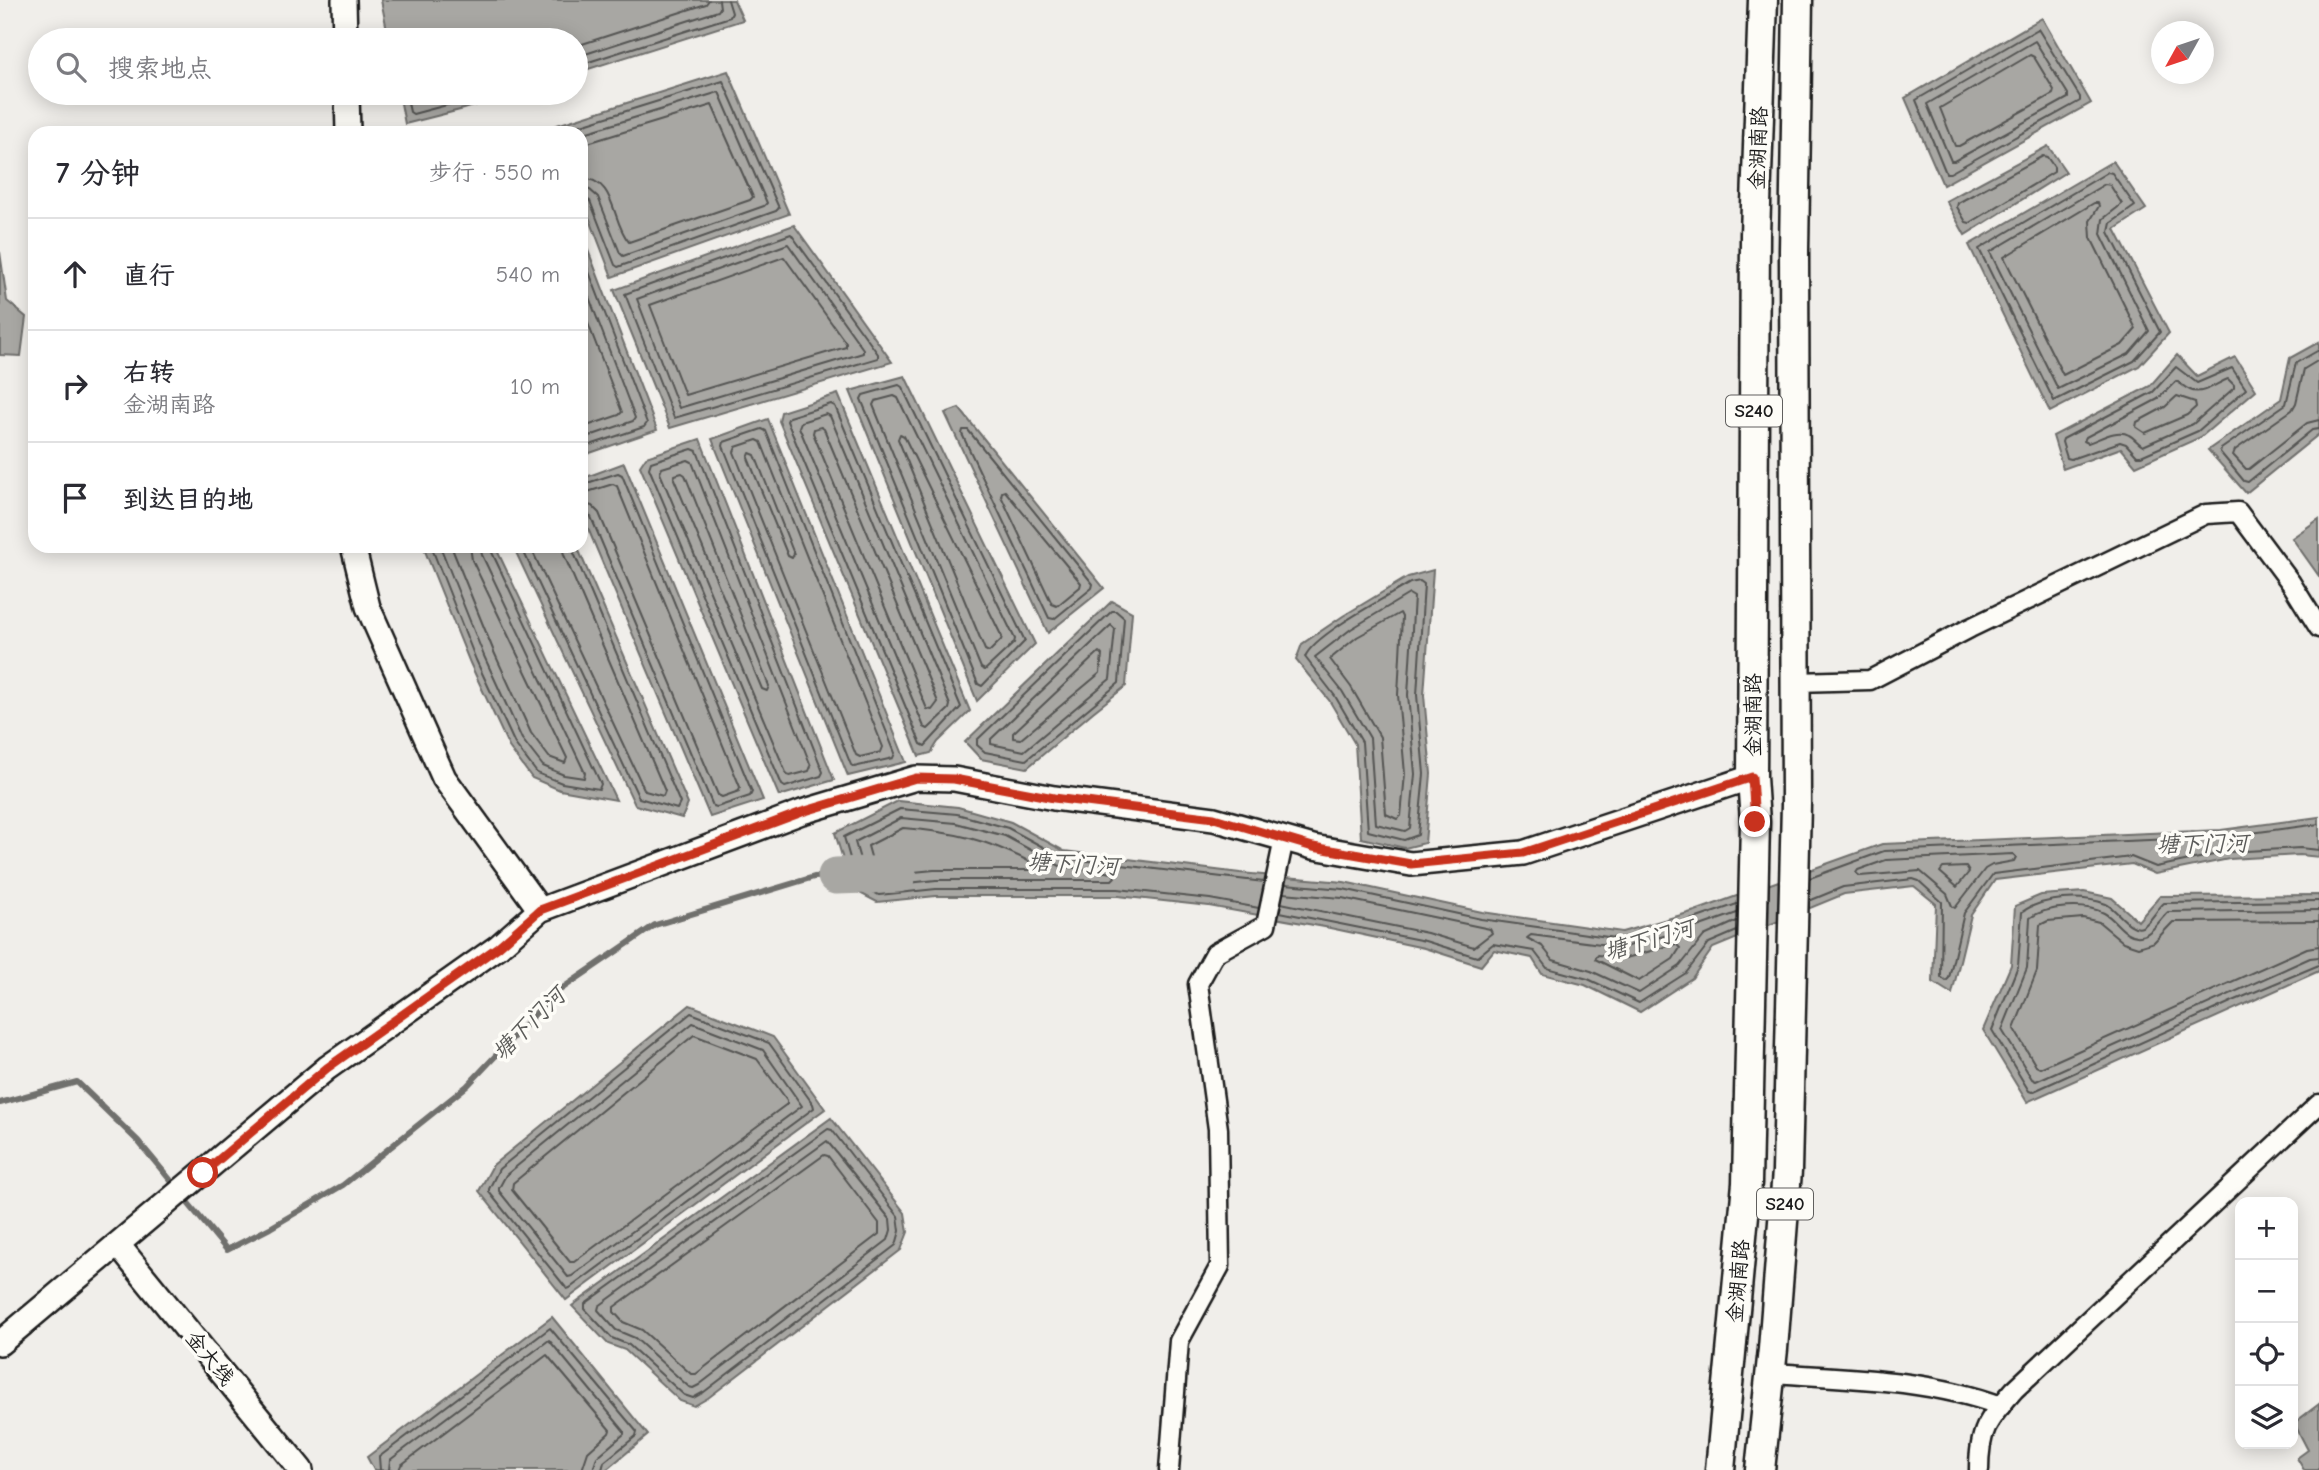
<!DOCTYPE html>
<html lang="zh">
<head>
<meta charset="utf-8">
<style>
  body { margin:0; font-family:"Comic Neue","LXGW WenKai TC",sans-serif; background:#f7f7f7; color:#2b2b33 }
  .controls { position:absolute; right:21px; bottom:21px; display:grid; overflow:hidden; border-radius:14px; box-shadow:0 4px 18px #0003 }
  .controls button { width:63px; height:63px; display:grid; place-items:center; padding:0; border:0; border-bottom:2px solid #e1e1e2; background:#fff; color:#2b2b33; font:35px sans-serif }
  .compass { position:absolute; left:2151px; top:21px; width:63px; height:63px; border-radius:50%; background:#fff; box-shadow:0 4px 18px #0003; rotate:230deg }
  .stop { position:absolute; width:21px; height:21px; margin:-16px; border:5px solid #c8321e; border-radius:50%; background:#fff }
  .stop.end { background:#c8321e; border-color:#fff; box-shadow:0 2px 7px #0008 }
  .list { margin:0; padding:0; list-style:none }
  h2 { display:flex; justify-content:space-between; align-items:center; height:91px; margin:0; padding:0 28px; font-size:30px }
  h2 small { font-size:23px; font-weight:400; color:#7c7c81 }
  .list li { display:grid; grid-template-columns:46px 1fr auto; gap:21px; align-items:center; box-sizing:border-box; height:112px; padding:0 28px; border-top:2px solid #e1e1e2 }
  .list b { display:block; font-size:26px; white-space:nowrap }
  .list p { margin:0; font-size:23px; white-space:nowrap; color:#7c7c81 }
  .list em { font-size:23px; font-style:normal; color:#7c7c81 }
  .icon { flex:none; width:38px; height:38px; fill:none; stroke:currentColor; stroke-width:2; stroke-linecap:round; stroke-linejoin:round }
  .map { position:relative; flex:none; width:2319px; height:1470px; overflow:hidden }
  .search { position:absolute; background:#fff; box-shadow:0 4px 18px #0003; left:28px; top:28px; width:560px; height:77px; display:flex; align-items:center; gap:18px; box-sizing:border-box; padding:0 24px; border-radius:38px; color:#7c7c81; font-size:26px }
  .panel { position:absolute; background:#fff; box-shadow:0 4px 18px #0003; left:28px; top:126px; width:560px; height:427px; border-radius:21px }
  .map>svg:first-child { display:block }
  .water { fill:#a8a7a3; stroke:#706f6d; stroke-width:2 }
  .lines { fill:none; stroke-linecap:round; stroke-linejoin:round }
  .shore { stroke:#545452; stroke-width:2 }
  .stream { stroke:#706f6d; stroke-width:6 }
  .river { stroke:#a8a7a3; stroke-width:37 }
  .minor-casing { stroke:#1c1c1c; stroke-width:23 }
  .tertiary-casing { stroke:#1c1c1c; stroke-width:28 }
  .primary-casing { stroke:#1c1c1c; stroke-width:33 }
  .minor { stroke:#fdfcf7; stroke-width:18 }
  .tertiary { stroke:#fdfcf7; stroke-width:23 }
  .primary { stroke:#fdfcf7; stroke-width:28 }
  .route { stroke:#c8321e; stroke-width:9 }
  .labels { text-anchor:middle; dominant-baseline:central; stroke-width:7; stroke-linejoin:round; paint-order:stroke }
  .shield { fill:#fdfcf7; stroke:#605f5e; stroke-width:2 }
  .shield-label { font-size:19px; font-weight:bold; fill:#1c1c1c }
  .street-label { font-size:21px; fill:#1c1c1c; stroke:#fdfcf7 }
  .water-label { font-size:23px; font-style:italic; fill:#5b5b59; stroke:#fdfcf7 }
</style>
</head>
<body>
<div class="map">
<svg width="2319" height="1470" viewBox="0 0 2319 1470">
  <rect width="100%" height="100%" fill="#f0eeea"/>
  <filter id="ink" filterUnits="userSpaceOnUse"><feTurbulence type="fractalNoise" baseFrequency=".0143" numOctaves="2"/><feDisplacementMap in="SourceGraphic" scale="14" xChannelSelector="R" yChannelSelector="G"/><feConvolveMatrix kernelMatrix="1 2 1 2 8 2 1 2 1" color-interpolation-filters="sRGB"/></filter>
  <g filter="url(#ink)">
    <g class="water">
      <polygon points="381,0 734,0 743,20 576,73 576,40 389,40"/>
      <polygon points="2042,18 2091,103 1943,185 1905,98"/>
      <polygon points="728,71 789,214 612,277 581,196 581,133 556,133 554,126"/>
      <polygon points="399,93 515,93 464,109 405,124"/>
      <polygon points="2048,146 2066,172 1965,235 1946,201"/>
      <polygon points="2113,161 2146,209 2115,229 2169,333 2139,366 2050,412 1969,245"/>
      <polygon points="794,225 892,362 670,428 614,290"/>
      <polygon points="581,232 657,430 581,456"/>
      <polygon points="0,252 7,301 26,317 21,356 0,355"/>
      <polygon points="2319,342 2319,434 2246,493 2208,450 2281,399 2290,358"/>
      <polygon points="2177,355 2197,376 2235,357 2256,390 2201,437 2136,466 2121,448 2063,469 2053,436 2150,386"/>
      <polygon points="905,376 1035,644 977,701 850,391"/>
      <polygon points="838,394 970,711 938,742 931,753 919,756 779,421 781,412"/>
      <polygon points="959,408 1104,588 1048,633 945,413"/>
      <polygon points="768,419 906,762 848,776 712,439"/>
      <polygon points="700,439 834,780 779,796 640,466 646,457"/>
      <polygon points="624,463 763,800 710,817 581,512 581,479"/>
      <polygon points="2319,519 2319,576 2292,538"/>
      <polygon points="423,546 495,546 616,800 560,790 532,778 509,747 470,663"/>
      <polygon points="513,546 577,546 688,804 682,818 635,805"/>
      <polygon points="1433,570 1424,695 1431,774 1425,843 1405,848 1361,838 1355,744 1329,700 1296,660 1302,644 1343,616 1408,577"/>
      <polygon points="1112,601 1132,612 1126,686 1093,712 1027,768 981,759 965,742"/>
      <polygon points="898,801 958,807 1011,822 1064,851 1240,873 1344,882 1482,912 1622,932 1695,911 1882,844 2221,830 2319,817 2319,857 2300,855 2229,859 2155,874 2132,864 1995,880 1971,915 1952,994 1933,982 1936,904 1914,886 1844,894 1713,948 1692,978 1640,1012 1585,985 1542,974 1532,958 1494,950 1481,966 1424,948 1330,928 1209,906 1118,896 936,896 877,902 852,889 835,833"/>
      <polygon points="2084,892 2112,898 2138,921 2160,896 2319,895 2319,971 2027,1102 1983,1030 2011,965 2015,906 2041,895"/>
      <polygon points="690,1005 773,1037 825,1109 566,1300 479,1191 493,1165"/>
      <polygon points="831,1118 905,1213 908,1232 901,1250 708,1398 694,1406 680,1401 625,1350 608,1344 572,1306"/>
      <polygon points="552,1317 648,1435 606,1470 374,1470 367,1457"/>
      <polygon points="2319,1404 2319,1470 2304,1470 2297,1458 2308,1450 2294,1423"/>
    </g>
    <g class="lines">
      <g class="shore">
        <polygon points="2038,29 2080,97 2080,101 1950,173 1946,173 1916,100"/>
        <polygon points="2035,41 2068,94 2068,98 1954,161 1951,161 1927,104"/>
        <polyline points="576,46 706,4 709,0"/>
        <polygon points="2030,55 2034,57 2054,90 2053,94 1959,146 1955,146 1940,108"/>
        <polyline points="576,57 718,11 720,8 719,0"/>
        <polyline points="576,66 730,17 732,13 728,0"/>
        <polyline points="406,93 410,112 413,114 492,93"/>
        <polyline points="562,133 565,130 723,81 779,208 776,211 618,267 615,265 590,201 581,197"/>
        <polyline points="581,134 719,92 767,203 764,206 623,256 620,253 598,197 590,190 581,188"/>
        <path d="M581,145l131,-40 41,92 -3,3 -121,42c-18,-20 -12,-63 -48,-64"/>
        <polygon points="2043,156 2047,157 2054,167 2054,172 1970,223 1966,222 1957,207 1958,203"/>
        <polygon points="2108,172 2112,173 2135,206 2111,223 2109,232 2160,332 2134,361 2054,401 1979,249"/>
        <polygon points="2105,184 2110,185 2122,204 2103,219 2101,234 2149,331 2129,354 2058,389 1990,252"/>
        <polygon points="2094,203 2098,203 2099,206 2090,221 2091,238 2136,329 2122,345 2063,375 2004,257"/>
        <polygon points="791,234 878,354 878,358 674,418 625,294"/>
        <polygon points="788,244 863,349 863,353 679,408 637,299"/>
        <polyline points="581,251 647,423 644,427 581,448"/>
        <polygon points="784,257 846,343 846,347 685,395 650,305"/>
        <polyline points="581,276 635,418 633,421 581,439"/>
        <polyline points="581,305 622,412 619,415 581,428"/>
        <polyline points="2319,350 2296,363 2286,404 2221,449 2220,452 2244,481 2248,482 2312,430 2319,429"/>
        <polyline points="2319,360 2304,369 2296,403 2292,410 2235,450 2233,455 2246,469 2249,469 2307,423 2319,420"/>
        <polygon points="2176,367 2197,383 2232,368 2246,389 2198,431 2141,456 2137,456 2126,444 2120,442 2071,459 2067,458 2062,442 2063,439 2153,392"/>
        <path d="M2228,379l6,6v3l-41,36 -50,22c-6,-3 -8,-8 -14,-11 -12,-7 -29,4 -41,8l-4,-2 2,-4 72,-38 18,-18c5,2 8,7 14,9 12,6 27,-7 38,-11z"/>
        <polygon points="899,385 902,387 1025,641 982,686 978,684 861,399 863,395"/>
        <polygon points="894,396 898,398 1015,639 1014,643 985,670 981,668 873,405 875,401"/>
        <polygon points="2177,396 2195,402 2196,407 2187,415 2145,433 2136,427 2137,422 2165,407"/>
        <polygon points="831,404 835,406 961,707 925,746 921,744 787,421 789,417"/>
        <polygon points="826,414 830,416 950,705 949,709 928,729 924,727 799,427 801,422"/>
        <polygon points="821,427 824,429 938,702 932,710 927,709 813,433 814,429"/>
        <polygon points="762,429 766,431 895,753 893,758 854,767 851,765 723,446 724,442"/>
        <polygon points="963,430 968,430 1093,584 1092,588 1054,619 1049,618 962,434"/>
        <polygon points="900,434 904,436 1002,637 1001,640 989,652 985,650 898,439"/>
        <polygon points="757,440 761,442 883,747 881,752 860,757 856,755 734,452 736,447"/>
        <polygon points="692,449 697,451 823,772 821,776 785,787 782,785 649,468 651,462"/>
        <polygon points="750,453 755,455 794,554 792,558 788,556 748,458"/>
        <polygon points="688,460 692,462 811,766 809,771 790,776 787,775 660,473 662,468"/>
        <polygon points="682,473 685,475 769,686 767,691 762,689 674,479 675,475"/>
        <polyline points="581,485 618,473 622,475 752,792 750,796 717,807 713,806 591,517 587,513 581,512"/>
        <polygon points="1005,491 1081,583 1080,587 1057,606 1052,604 1001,496 1002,492"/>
        <polyline points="581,494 613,484 617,486 740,787 739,791 722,797 718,795 599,513 592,506 581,503"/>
        <polyline points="431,546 476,660 515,744 537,773 562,783 599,789 601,784 489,546"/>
        <polyline points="440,546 484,656 522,739 543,766 564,775 584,778 585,773 482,555 480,546"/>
        <polyline points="451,546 494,652 531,733 549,757 565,763 567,758 472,560 470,546"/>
        <polyline points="521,546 639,798 677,809 680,803 571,546"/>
        <polyline points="530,546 645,791 663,796 665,791 564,555 562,546"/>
        <path d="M1420,581l4,3 -7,111 7,79 -6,61 -14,5 -36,-9 -6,-89 -27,-46 -30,-39c8,-22 82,-60 105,-74z"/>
        <polygon points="1409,594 1414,597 1408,695 1415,774 1410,828 1405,831 1376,824 1370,738 1342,691 1315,657 1351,629"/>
        <polygon points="1112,611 1116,611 1124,618 1119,683 1026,760 985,752 977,745 977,740"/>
        <polygon points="1400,613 1402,617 1398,695 1405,774 1401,816 1397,819 1386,814 1380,737 1351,687 1330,659 1357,637"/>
        <polygon points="1111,625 1115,629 1110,679 1024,751 991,744 991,739"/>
        <polygon points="1099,652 1102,655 1100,673 1021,739 1013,738 1013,733"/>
        <polygon points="901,818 956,823 1005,836 1060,866 1113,873 1115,877 1112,880 936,880 880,886 865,877 855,842"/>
        <path d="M903,828c50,4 84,11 129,35l1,4 -3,3h-96l-51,5 -8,-4 -7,-25z"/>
        <polygon points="2013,854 2016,857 2014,861 1992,865 1985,869 1955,908 1952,906 1947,894 1920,871 1860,876 1856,873 1858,870 1886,860"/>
        <polygon points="1966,867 1969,872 1957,887 1940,872 1943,868"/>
        <polyline points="1810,878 1884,851 2221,837 2319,824"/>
        <polyline points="1285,884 1343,889 1481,919 1622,939 1697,918 1737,904"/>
        <polyline points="1809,901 1843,887 1913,879 1919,881 1942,902 1941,977 1946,981 1949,978 1964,913 1993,874 2131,857 2156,867 2228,852 2300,848 2319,850"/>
        <path d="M2319,901l-155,2c-7,6 -14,20 -22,24 -12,5 -26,-19 -36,-23 -24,-9 -63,-7 -84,8l-4,54 -26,64 37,61 3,1 201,-91 86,-36"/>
        <polyline points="1281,903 1427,933 1474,947 1492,933 1490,929 1342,898 1283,893"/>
        <polyline points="1259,908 1210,899 1118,889 936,889 879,895 857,883 844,837 900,809 957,814 1008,828 1063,858 1264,882"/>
        <path d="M2319,910l-151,2c-8,7 -16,23 -28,24 -16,2 -24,-17 -36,-23 -19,-10 -57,-7 -74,5l-3,50 -25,62 30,49 4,2 274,-123 9,-1"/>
        <polyline points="1280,912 1425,941 1477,957 1493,944 1534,951 1547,968 1588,979 1639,1003 1686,973 1709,943 1737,931"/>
        <polyline points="1737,921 1704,936 1680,966 1639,993 1591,971 1553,960 1542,946 1527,938 1531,935 1624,947 1700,926 1737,913"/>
        <polyline points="2319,921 2173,922 2154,942 2138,947 2123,942 2099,922 2083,918 2048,921 2040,925 2037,971 2014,1029 2036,1066 2040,1068 2307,948 2319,946"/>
        <polygon points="1676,944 1680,948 1673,959 1639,981 1595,959 1598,955 1626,958"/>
        <polygon points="691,1013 769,1043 813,1104 814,1108 570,1288 567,1289 489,1192 489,1189 499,1169"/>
        <polygon points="693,1023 763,1050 802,1106 572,1276 568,1277 499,1191 499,1188 506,1175"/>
        <polygon points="694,1035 757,1059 787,1100 787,1104 574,1262 570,1262 512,1190 513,1183"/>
        <polygon points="828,1129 832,1130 898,1216 900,1231 896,1245 704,1392 693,1398 684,1395 629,1345 612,1338 585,1309 585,1304"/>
        <polygon points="827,1141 890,1219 891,1230 888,1240 699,1385 693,1388 689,1387 635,1338 616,1330 598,1310 599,1306"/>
        <polygon points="824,1155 828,1156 879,1223 879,1234 696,1374 691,1374 642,1330 623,1322 614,1312 614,1307"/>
        <polyline points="380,1470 379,1457 550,1328 637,1432 636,1436 604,1462 602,1470"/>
        <polyline points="389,1470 390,1460 549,1340 624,1431 624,1434 597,1457 593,1470"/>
        <polyline points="399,1470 401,1465 547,1355 610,1430 609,1433 588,1452 582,1470"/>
      </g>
      <g class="stream">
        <polyline points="0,1103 77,1082 138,1141 177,1188"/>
        <polyline points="183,1197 227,1250 270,1228 343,1185 467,1086 554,994 655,925 814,877 836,876"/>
      </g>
      <polyline class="river" points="836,876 898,874"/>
      <defs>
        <g id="minor">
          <polyline points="1796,682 1870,680 1970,628 2206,514 2238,512 2291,583 2319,628"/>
          <path d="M1771,1373c77,5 157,6 230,33"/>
          <polyline points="1169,1470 1179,1341 1220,1266 1218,1129 1198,984 1215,953 1266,925 1284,839"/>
          <path d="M1979,1470c0,-41 9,-50 35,-80l305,-286"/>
        </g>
        <g id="tertiary">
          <polyline points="344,0 345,40"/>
          <polyline points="347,93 348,133"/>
          <polyline points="353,546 368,607 444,778 540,910"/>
          <polyline points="118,1245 301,1470"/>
          <polyline points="0,1343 327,1068 498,947 540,910 802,812 916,778 954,779 1054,798 1214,819 1313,847 1411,864 1523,853 1752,777"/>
        </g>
        <g id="primary">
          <polyline points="1720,1470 1747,1183 1755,822 1752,777 1755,234 1763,0"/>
          <polyline points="1760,1470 1773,1349 1787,1171 1796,804 1794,250 1798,0"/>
        </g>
      </defs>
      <use href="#minor" class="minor-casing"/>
      <use href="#tertiary" class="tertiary-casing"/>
      <use href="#primary" class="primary-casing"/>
      <use href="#minor" class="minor"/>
      <use href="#tertiary" class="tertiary"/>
      <use href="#primary" class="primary"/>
    </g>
  </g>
  <g class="lines" filter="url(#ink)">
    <polyline class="route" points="203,1173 327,1068 498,947 540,910 802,812 916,778 954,779 1054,798 1214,818 1313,847 1411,864 1523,853 1752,777 1755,822"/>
  </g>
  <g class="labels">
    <g class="shield">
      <rect x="1726" y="395.5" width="56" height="31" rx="5"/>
      <rect x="1757" y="1188.5" width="56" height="31" rx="5"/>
    </g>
    <g class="shield-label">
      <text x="1754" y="411">S240</text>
      <text x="1785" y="1204">S240</text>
    </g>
    <g class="street-label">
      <text transform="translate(1758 148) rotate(-88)">金湖南路</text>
      <text transform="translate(1753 715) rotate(-90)">金湖南路</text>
      <text transform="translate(1738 1281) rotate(-85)">金湖南路</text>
      <text transform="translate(210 1358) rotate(51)">金大线</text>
    </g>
    <g class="water-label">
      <text transform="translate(2202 844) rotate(-1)">塘下门河</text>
      <text transform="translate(1073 864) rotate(3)">塘下门河</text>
      <text transform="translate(1649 940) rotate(-16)">塘下门河</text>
      <text transform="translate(529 1024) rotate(-45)">塘下门河</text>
    </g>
  </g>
</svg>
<div class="controls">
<button>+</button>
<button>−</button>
<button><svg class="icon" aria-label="locate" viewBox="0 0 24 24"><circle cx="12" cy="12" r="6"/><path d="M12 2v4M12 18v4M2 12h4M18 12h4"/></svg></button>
<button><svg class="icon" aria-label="layers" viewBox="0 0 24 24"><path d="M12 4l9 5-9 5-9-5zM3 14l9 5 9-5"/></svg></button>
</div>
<svg class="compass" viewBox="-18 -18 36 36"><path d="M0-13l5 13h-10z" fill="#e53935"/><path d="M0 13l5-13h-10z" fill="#7c7c81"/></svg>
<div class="stop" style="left:203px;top:1173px"></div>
<div class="stop end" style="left:1755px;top:822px"></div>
<div class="search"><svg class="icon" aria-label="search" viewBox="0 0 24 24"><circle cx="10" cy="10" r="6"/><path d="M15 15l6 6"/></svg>搜索地点</div>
<section class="panel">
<h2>7 分钟<small>步行 · 550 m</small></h2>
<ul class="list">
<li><svg class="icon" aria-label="ahead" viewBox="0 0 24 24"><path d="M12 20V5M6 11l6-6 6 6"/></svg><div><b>直行</b></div><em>540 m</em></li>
<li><svg class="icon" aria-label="right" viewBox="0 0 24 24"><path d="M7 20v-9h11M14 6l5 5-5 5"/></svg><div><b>右转</b><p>金湖南路</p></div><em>10 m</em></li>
<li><svg class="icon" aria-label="arrive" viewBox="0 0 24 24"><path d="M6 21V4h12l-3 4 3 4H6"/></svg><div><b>到达目的地</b></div></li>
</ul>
</section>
</div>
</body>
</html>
